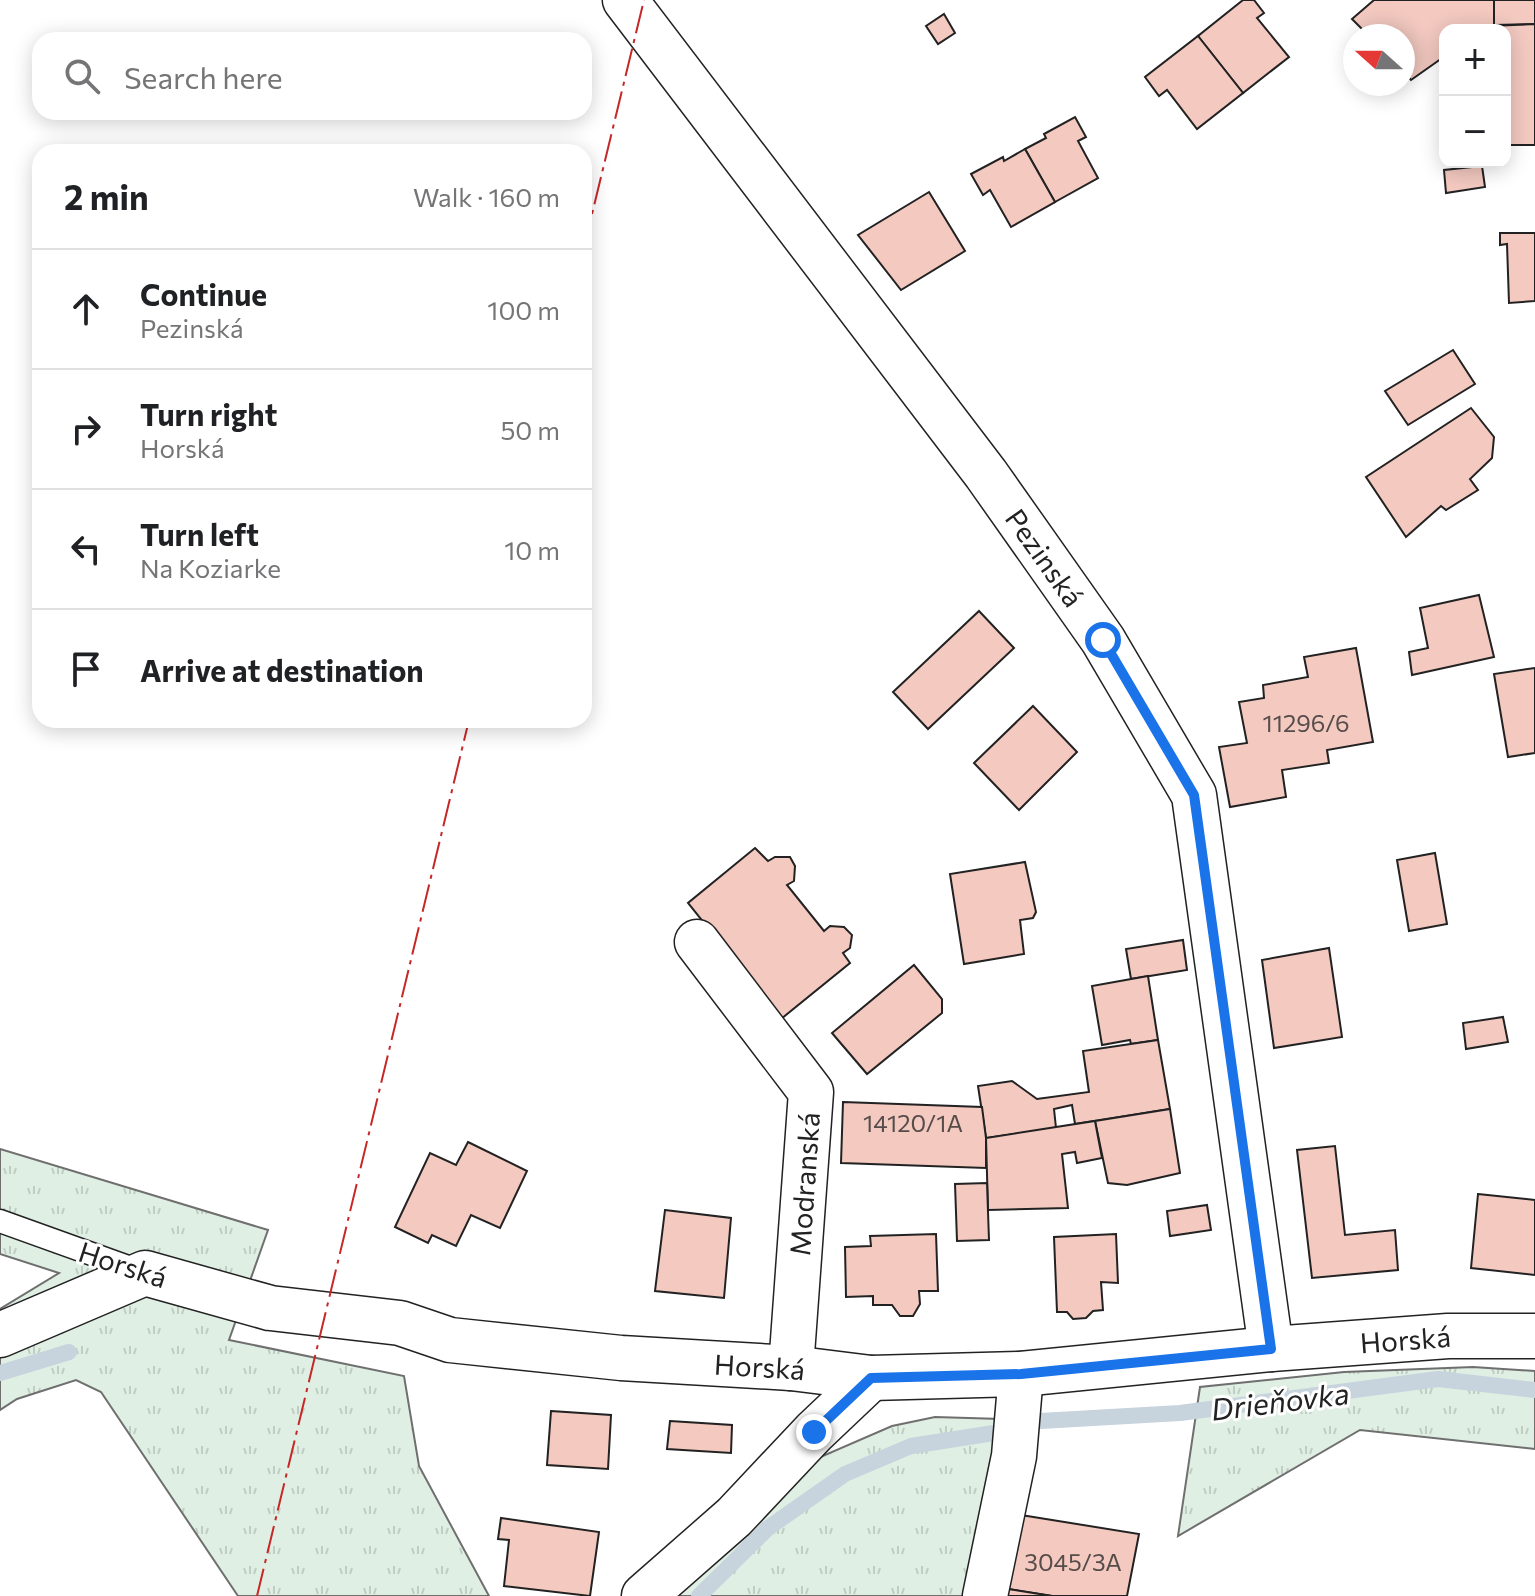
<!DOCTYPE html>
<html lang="en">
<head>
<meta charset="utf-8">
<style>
  body { margin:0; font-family:Commissioner,sans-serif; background:#f2f2f2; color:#202124 }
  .controls { position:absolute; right:24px; top:24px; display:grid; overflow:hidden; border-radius:16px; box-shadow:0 4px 20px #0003 }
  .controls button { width:72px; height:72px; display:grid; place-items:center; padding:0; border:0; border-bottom:2px solid #e0e0e0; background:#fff; color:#202124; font:40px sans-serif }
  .compass { position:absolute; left:1343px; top:24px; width:72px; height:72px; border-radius:50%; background:#fff; box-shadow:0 4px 20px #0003; rotate:291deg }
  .stop { position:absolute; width:24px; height:24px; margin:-18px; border:6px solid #1a73e8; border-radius:50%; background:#fff }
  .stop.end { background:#1a73e8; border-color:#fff; box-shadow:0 2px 8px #0008 }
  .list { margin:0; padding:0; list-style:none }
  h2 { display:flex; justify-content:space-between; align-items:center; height:104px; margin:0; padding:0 32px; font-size:34px }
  h2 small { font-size:26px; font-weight:400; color:#757577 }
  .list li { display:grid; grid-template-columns:52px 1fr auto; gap:24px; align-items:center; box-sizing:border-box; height:120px; padding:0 32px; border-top:2px solid #e0e0e0 }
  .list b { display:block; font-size:30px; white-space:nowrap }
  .list p { margin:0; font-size:26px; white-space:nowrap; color:#757577 }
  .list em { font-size:26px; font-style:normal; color:#757577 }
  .icon { flex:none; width:44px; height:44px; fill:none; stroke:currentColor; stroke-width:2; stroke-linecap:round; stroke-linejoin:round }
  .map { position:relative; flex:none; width:1535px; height:1596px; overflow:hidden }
  .search { position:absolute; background:#fff; box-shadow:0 4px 20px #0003; left:32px; top:32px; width:560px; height:88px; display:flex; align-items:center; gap:20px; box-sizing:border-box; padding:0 28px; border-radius:24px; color:#757577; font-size:30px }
  .panel { position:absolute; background:#fff; box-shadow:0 4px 20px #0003; left:32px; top:144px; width:560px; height:584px; border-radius:24px }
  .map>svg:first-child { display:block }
  .grass { fill:url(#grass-tufts); stroke:#6f6f6f; stroke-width:2 }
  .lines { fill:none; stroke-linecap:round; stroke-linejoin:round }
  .stream { stroke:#c7d3dd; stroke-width:16 }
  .building { fill:#f3c9c0; stroke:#222; stroke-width:2 }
  .lane-casing { stroke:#222; stroke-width:25 }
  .street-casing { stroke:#222; stroke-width:47 }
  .lane { stroke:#fff; stroke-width:22 }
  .street { stroke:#fff; stroke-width:44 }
  .power { stroke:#c62828; stroke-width:2; stroke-dasharray:28 6 4 6; stroke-linecap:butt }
  .route { stroke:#1a73e8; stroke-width:10 }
  .labels { text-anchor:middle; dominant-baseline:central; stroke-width:6; stroke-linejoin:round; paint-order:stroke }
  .number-label { font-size:24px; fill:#564c4a }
  .street-label { font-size:28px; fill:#222; stroke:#fff }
  .water-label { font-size:30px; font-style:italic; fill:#222; stroke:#fff }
</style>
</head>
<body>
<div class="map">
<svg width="1535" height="1596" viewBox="0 0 1535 1596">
  <defs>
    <pattern id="grass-tufts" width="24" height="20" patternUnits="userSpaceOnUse" patternTransform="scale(2)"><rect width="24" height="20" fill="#e0efe3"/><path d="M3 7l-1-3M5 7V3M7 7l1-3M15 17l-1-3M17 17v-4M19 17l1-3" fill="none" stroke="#c0cdc2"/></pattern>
  </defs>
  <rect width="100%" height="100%" fill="#fff"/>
  <g class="grass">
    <polygon points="0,1149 268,1230 229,1340 404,1376 419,1466 489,1596 238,1596 101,1392 76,1380 17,1399 0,1410 0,1309 59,1273 0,1254"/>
    <polygon points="1473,1367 1535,1371 1535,1449 1360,1430 1178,1536 1200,1387 1344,1372"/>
    <polygon points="935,1417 1001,1419 969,1596 670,1596 818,1458 892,1426"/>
  </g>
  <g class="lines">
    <g class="stream">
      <polyline points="0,1373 69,1352"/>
      <polyline points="1023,1422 1180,1413 1438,1379 1535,1390"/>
      <polyline points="699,1596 768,1528 845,1474 911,1446 1000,1432"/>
    </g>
  </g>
  <g class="building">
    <polygon points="1243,0 1254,0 1264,13 1257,18 1289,57 1243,93 1198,36"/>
    <polygon points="1374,0 1494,0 1494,25 1483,30 1445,30 1445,56 1411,80 1403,71 1403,36 1369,36 1352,19"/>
    <polygon points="1494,0 1535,0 1535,24 1494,25"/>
    <polygon points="944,14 955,33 938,44 926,26"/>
    <polygon points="1535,24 1535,145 1505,145 1505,30 1489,30 1489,26"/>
    <polygon points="1198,36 1243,93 1197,129 1167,90 1159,96 1145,77"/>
    <polygon points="1075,117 1086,137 1078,141 1098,178 1055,202 1025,149 1046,138 1044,134"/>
    <polygon points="1025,149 1055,202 1011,227 990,190 983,195 971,174 1003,157 1004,161"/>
    <polygon points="1482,166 1485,187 1446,193 1444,170"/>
    <polygon points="929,192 965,251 901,290 858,235"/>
    <polygon points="1500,233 1535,233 1535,301 1509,303 1507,244 1500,245"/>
    <polygon points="1453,350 1475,384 1408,425 1385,391"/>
    <polygon points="1471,408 1494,437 1492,458 1470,479 1478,490 1446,510 1441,506 1406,537 1366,477"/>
    <polygon points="1479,595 1494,657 1412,675 1409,652 1428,648 1420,608"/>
    <polygon points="979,611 1014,648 928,729 893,692"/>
    <polygon points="1356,648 1373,742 1327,750 1329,763 1282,770 1286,797 1230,807 1219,747 1247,743 1239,702 1264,698 1263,685 1308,677 1304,657"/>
    <polygon points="1535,668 1535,753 1508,757 1494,674"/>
    <polygon points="1033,706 1077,752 1019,810 974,763"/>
    <polygon points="755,848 768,861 775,857 790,857 795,866 794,881 787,885 824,931 830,926 844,927 852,935 850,948 843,953 850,963 781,1019 688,903"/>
    <polygon points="1435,853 1447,924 1409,931 1397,860"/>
    <polygon points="1025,862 1036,912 1033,918 1020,920 1024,954 964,964 950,874"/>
    <polygon points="1183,940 1187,970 1131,979 1126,949"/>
    <polygon points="1329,948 1342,1037 1274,1048 1262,960"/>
    <polygon points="914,965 942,999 942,1013 867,1074 832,1033"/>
    <polygon points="1148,976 1158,1040 1131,1044 1130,1040 1102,1045 1092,986"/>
    <polygon points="1503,1017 1508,1042 1466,1049 1463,1023"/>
    <polygon points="1158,1040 1170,1109 1075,1124 1072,1105 1054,1109 1056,1128 986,1138 978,1086 1012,1081 1037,1099 1089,1092 1083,1051"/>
    <polygon points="843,1102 982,1107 986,1138 986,1168 841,1163"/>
    <polygon points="1170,1109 1180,1173 1127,1185 1108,1183 1095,1121"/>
    <polygon points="1095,1121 1102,1158 1077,1163 1075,1152 1062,1154 1068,1208 988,1210 986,1138"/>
    <polygon points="468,1142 527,1171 500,1228 471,1215 456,1246 432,1235 428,1243 395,1227 430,1153 456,1165"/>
    <polygon points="1335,1146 1345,1235 1395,1230 1398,1270 1312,1278 1297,1150"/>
    <polygon points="987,1183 989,1240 957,1241 955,1184"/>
    <polygon points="1478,1194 1535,1200 1535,1275 1471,1268"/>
    <polygon points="1207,1205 1211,1230 1170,1236 1167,1211"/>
    <polygon points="665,1210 731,1218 724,1298 655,1291"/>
    <polygon points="936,1234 938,1291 919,1291 920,1304 913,1316 900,1316 892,1305 873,1305 873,1296 846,1297 845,1247 871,1246 870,1236"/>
    <polygon points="1116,1234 1118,1283 1101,1282 1103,1310 1093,1311 1086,1318 1073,1319 1067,1312 1057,1312 1054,1237"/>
    <polygon points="551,1411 611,1415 608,1469 547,1465"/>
    <polygon points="670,1421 732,1425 731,1453 667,1449"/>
    <polygon points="1021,1515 1139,1534 1127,1596 1052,1596 1008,1589"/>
    <polygon points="501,1518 599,1532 590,1596 504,1586 509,1540 498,1539"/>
    <polygon points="1008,1589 1052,1596 1006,1596"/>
  </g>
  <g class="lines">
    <defs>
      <polyline id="lane" points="0,1221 142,1272"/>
      <g id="street">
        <path id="s1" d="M625,0l361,474 117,166 91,155 77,554"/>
        <polyline points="697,942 811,1092 791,1368"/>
        <path id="s2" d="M0,1335l145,-62 125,35 130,15 50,17 171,18 170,10 80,10 150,-4 250,-25 177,-13h87"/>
        <polyline points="644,1596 734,1517 814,1432 871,1378"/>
        <polyline points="985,1596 1014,1456 1021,1374"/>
      </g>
    </defs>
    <use href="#lane" class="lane-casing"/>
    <use href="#street" class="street-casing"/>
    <use href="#lane" class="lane"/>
    <use href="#street" class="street"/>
    <g class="power">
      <polyline points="584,247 644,0"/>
      <polyline points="257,1596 469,720"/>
    </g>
  </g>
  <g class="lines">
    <polyline class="route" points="814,1432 871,1378 1021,1374 1271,1349 1194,795 1103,640"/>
  </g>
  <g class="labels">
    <g class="number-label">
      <text x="1306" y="722">11296/6</text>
      <text x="913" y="1122">14120/1A</text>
      <text x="1073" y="1561">3045/3A</text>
    </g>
    <g class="street-label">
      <text stroke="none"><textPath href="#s1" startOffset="698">Pezinská</textPath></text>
      <text transform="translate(804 1184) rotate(-86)">Modranská</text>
      <text transform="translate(123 1264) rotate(18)">Horská</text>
      <text stroke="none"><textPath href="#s2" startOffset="1430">Horská</textPath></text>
      <text stroke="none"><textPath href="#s2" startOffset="782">Horská</textPath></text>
    </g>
    <g class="water-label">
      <text transform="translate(1280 1400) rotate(-7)">Drieňovka</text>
    </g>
  </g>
</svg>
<div class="controls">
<button>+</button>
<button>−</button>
</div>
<svg class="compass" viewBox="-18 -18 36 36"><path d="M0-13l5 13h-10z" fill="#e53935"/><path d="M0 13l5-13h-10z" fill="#757577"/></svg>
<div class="stop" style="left:1103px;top:640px"></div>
<div class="stop end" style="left:814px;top:1432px"></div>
<div class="search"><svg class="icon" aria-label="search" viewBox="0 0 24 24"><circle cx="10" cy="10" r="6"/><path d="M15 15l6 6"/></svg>Search here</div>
<section class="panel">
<h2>2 min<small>Walk · 160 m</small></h2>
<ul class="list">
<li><svg class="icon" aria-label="ahead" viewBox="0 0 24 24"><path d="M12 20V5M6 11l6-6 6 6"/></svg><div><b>Continue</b><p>Pezinská</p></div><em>100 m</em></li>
<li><svg class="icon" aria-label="right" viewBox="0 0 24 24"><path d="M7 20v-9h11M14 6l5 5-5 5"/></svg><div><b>Turn right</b><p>Horská</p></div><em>50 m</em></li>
<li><svg class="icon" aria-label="left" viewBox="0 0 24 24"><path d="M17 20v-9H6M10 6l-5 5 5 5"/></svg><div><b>Turn left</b><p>Na Koziarke</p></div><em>10 m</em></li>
<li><svg class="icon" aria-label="arrive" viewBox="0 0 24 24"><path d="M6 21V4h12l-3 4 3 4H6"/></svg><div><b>Arrive at destination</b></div></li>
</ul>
</section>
</div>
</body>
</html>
